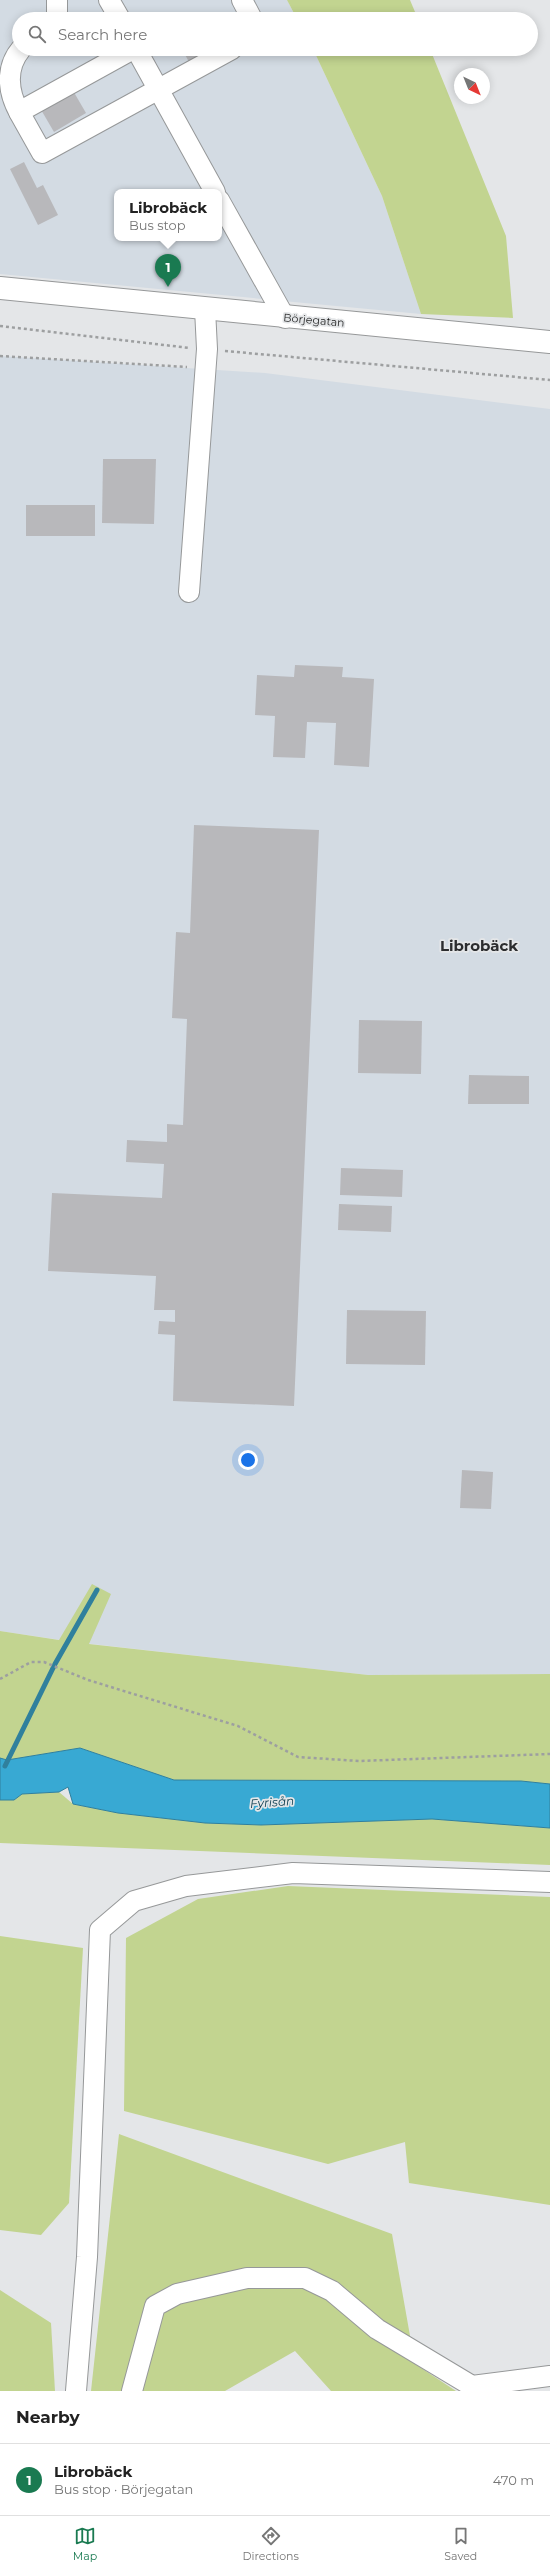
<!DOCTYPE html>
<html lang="en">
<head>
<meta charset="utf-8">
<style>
  body { margin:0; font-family:Montserrat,sans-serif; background:#f6f6f6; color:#222 }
  .compass { position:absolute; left:454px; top:68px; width:36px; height:36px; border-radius:50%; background:#fff; box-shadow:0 2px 10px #0003; rotate:137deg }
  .you { position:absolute; left:248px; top:1460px; width:14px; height:14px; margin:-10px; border:3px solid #fff; border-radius:50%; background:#1a73e8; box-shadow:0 0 0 6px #1a73e833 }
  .badge { display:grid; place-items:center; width:26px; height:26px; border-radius:50%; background:#1a7a51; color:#fff; font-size:13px; font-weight:700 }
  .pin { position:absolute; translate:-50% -33px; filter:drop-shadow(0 1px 2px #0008) }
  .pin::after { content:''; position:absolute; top:21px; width:14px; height:12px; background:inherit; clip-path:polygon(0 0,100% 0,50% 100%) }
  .popup { position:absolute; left:114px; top:189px; width:108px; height:52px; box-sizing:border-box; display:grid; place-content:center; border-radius:8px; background:#fff; filter:drop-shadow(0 1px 3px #0005); font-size:13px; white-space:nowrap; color:#767676 }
  .popup b { font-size:15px; color:#222 }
  .popup::after { content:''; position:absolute; left:50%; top:100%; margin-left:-8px; border:8px solid transparent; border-top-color:#fff }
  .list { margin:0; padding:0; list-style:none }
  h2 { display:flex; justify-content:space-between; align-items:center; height:52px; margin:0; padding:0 16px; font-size:17px }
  h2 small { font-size:13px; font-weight:400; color:#767676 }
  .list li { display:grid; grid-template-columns:26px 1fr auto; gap:12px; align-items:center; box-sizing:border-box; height:72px; padding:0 16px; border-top:1px solid #e0e0e0 }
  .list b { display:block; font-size:15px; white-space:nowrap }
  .list p { margin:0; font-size:13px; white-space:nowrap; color:#767676 }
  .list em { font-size:13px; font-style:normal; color:#767676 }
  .icon { flex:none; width:22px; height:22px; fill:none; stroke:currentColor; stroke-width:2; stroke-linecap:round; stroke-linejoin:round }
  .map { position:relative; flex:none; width:550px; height:2391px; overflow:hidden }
  .search { position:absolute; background:#fff; box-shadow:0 2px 10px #0003; left:12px; right:12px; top:12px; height:44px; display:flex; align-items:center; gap:10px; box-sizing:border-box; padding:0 14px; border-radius:22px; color:#767676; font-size:15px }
  .sheet { height:124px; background:#fff }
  nav { display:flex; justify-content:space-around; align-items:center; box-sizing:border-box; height:56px; border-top:1px solid #e0e0e0; background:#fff; font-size:11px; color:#767676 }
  nav a { display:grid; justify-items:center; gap:2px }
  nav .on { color:#1a7a51 }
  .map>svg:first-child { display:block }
  .built { fill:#d3dbe3; fill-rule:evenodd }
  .green { fill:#c2d490 }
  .water { fill:#38a9d3; stroke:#30809d }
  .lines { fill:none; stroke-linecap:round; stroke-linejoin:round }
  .stream { stroke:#30809d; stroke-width:5 }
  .building { fill:#b8b8bb }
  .minor-casing { stroke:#969899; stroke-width:22 }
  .major-casing { stroke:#969899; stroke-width:24 }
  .path { stroke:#9d9fa0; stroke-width:2.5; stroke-dasharray:3 3; stroke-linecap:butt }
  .minor { stroke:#fff; stroke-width:20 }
  .major { stroke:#fff; stroke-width:22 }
  .labels { text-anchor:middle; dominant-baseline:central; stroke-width:3.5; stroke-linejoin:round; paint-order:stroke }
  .street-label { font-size:11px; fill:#1e1f1f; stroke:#e4e6e8 }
  .water-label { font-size:12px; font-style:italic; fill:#0e3e50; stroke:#e4e6e8 }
  .district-label { font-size:15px; font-weight:bold; fill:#2c2d2f; stroke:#e4e6e8 }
</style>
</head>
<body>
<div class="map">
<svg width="550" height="2391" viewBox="0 0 550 2391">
  <rect width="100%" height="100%" fill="#e4e6e8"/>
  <g class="built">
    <path d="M0,0h287l10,19h-278v30h294l69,147 39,118 -421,-40zM117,192h102v46h-102z"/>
    <polygon points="0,356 265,373 550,409 550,1674 368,1675 74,1642 0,1631"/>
  </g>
  <g class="green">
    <polygon points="287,0 410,0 418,19 297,19"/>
    <polygon points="313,49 430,49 506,236 513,318 421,314 382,196"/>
    <polygon points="92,1584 111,1594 89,1644 368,1675 550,1674 550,1784 521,1781 174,1780 80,1748 7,1760 0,1758 0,1631 59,1640"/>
    <polygon points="59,1792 73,1804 118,1813 205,1823 261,1825 432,1819 550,1828 550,1865 0,1843 0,1800 14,1800 22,1794"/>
    <polygon points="288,1886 550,1897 550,2205 409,2183 405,2142 328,2164 124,2111 126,1938 198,1899"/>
    <polygon points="0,1936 83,1948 69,2203 41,2235 0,2230"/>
    <polygon points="119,2134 392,2234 415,2364 456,2391 331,2391 295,2351 225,2391 91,2391"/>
    <polygon points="0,2290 51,2323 55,2391 0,2391"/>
  </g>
  <polygon class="water" points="80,1748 174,1780 521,1781 550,1784 550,1828 432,1819 261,1825 205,1823 118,1813 73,1804 68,1787 59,1792 22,1794 14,1800 0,1800 0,1758 7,1760"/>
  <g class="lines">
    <polyline class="stream" points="5,1766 55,1664 97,1590"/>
  </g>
  <g class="building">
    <polygon points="216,12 220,19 203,19"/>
    <polygon points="182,49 211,49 189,62"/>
    <polygon points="72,89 86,113 54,132 40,108"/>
    <polygon points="24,162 37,188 43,185 58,215 38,225 10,169"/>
    <polygon points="103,459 156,459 154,524 102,523"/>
    <rect x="26" y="505" width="69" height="31"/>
    <polygon points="295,665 343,667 342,677 374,679 369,767 334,765 336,723 307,722 305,758 273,757 275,716 255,715 257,675 294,677"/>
    <polygon points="194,825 319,830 294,1406 173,1401 175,1335 158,1334 159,1321 175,1322 175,1310 154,1310 156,1276 48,1271 52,1193 162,1198 164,1164 126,1162 127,1140 167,1142 167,1124 183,1125 187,1019 172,1018 176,932 190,933"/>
    <polygon points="359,1020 422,1021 421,1074 358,1073"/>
    <polygon points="469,1075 529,1076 529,1104 468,1104"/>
    <polygon points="341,1168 403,1170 402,1197 340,1195"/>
    <polygon points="339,1204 392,1206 391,1232 338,1230"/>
    <polygon points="347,1310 426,1311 425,1365 346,1364"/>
    <polygon points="462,1470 493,1472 491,1509 460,1508"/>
  </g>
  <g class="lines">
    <defs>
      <g id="minor">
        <polyline points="109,0 120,19"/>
        <polyline points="242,0 252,19"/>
        <polyline points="55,19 57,14 57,0"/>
        <polyline points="133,49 19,112 42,153 232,49"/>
        <polyline points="136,49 215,192"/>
        <path d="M19,112c-11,-20 -14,-44 2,-63"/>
        <polyline points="219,200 285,318"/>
        <polyline points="189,592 207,349 205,309"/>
        <polyline points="76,2391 87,2257 100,1930 134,1901 186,1886 293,1873 550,1882"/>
        <polyline points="132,2391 155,2306 177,2294 247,2278 305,2278 332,2291 377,2329 472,2386 550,2376"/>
      </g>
      <polyline id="major" points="0,288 550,342"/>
    </defs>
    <use href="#minor" class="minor-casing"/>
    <use href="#major" class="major-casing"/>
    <g class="path">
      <polyline points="0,326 190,348"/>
      <polyline points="225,351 550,380"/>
      <polyline points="0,356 187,367"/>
      <polyline points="0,1679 31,1662 44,1662 88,1680 238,1726 298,1757 359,1761 550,1754"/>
    </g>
    <use href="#minor" class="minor"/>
    <use href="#major" class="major"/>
  </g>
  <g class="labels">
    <g class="street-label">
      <text transform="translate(314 320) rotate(5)">Börjegatan</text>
    </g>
    <g class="water-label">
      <text transform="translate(272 1802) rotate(-4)">Fyrisån</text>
    </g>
    <g class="district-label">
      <text x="479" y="945">Librobäck</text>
    </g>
  </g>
</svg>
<svg class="compass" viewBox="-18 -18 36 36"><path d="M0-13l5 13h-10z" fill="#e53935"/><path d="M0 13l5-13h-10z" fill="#767676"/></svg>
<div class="you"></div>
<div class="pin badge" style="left:168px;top:287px">1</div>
<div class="popup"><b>Librobäck</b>Bus stop</div>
<div class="search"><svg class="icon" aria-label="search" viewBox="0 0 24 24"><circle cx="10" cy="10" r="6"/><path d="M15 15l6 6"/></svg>Search here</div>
</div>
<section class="sheet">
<h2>Nearby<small></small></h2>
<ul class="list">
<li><span class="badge">1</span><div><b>Librobäck</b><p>Bus stop · Börjegatan</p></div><em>470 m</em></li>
</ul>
</section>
<nav>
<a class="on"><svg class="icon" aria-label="map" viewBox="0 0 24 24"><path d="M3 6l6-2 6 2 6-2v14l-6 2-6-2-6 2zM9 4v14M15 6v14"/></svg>Map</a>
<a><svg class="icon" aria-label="directions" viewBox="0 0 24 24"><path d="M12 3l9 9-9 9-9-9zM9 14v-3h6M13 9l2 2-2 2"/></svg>Directions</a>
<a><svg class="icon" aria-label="saved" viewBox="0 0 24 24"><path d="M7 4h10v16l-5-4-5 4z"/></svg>Saved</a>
</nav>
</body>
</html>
